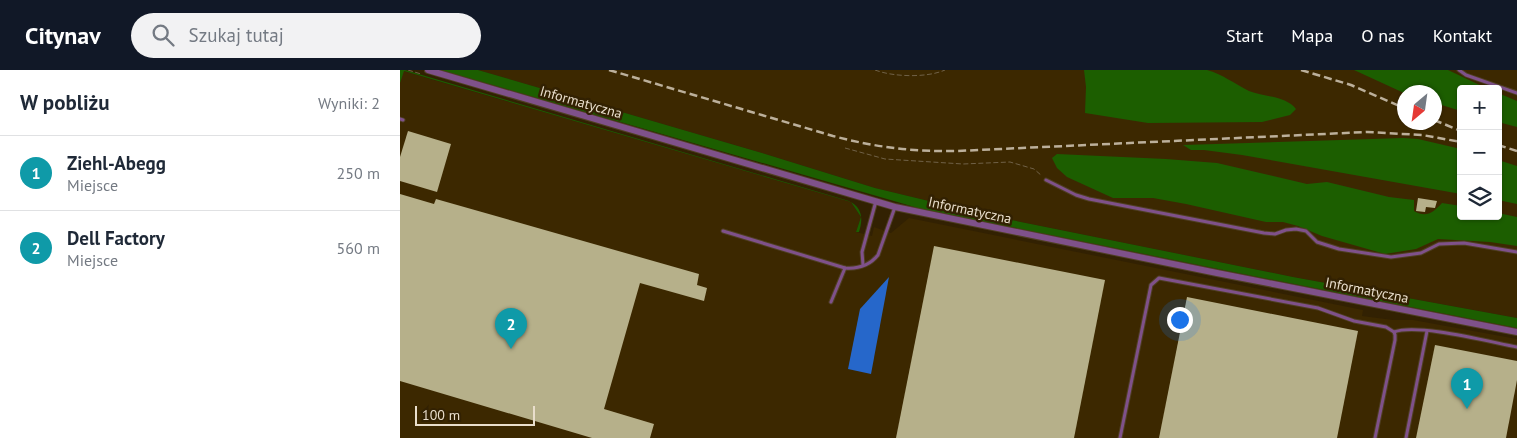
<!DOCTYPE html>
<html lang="pl">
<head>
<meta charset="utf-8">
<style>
  body { margin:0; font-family:"PT Sans",sans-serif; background:#f2f2f3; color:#1f2937 }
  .controls { position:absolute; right:15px; top:15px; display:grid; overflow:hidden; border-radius:5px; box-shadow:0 1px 4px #0004 }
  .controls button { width:45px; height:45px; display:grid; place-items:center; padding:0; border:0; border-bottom:1px solid #e0e1e3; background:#fff; color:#1f2937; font:25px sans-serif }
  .compass { position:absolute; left:997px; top:15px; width:45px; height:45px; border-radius:50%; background:#fff; box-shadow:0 1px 4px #0004; rotate:209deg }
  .scale { position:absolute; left:15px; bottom:12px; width:120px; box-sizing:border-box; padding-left:5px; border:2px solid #e9decc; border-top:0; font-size:14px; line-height:18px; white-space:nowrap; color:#e9decc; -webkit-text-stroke:4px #322102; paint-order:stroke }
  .you { position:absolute; left:779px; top:249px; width:18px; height:18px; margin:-12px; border:4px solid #fff; border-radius:50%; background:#1a73e8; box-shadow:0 0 0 8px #1a73e833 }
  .badge { display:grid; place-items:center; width:32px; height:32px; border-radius:50%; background:#111827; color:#fff; font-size:16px; font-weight:700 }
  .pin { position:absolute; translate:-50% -41px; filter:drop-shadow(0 1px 2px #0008) }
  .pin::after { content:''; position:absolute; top:26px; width:18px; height:15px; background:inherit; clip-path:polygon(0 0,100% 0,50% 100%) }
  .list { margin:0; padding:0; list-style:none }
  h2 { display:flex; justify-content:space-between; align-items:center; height:65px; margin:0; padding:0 20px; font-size:21px }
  h2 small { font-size:16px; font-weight:400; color:#747a83 }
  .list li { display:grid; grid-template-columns:32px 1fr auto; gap:15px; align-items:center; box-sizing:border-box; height:75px; padding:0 20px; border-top:1px solid #e0e1e3 }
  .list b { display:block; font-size:19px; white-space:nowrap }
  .list p { margin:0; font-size:16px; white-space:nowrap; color:#747a83 }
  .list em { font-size:16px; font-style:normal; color:#747a83 }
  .icon { flex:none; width:28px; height:28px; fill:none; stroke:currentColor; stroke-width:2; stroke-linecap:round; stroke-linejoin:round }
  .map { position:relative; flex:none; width:1117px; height:368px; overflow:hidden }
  header { display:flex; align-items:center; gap:30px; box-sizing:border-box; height:70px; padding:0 25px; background:#111827; color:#fff }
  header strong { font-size:24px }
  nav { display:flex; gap:28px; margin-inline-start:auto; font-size:18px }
  .search { width:350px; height:45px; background:#f2f2f3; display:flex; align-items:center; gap:12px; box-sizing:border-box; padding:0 18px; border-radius:28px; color:#747a83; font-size:19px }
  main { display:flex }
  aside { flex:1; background:#fff }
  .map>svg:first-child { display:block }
  .built { fill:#3c2800; fill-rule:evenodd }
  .green { fill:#1c5e00 }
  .water { fill:#2667ca }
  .building { fill:#b6b08a }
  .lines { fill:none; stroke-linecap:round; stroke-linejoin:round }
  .service-casing { stroke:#4f3f22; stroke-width:5 }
  .minor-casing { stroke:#4f3f22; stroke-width:8 }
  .path { stroke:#706147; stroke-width:1; stroke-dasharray:5 2.5; stroke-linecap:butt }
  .service { stroke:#7f518a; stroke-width:3 }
  .minor { stroke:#7f518a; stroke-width:6 }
  .rail { stroke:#bcb09b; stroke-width:2.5; stroke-dasharray:8 4; stroke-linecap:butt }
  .labels { text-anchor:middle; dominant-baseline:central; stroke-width:5; stroke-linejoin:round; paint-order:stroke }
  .street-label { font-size:14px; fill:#e9decc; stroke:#322102 }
</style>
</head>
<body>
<header>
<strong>Citynav</strong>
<div class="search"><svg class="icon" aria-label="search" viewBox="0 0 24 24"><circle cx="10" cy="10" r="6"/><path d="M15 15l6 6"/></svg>Szukaj tutaj</div>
<nav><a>Start</a><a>Mapa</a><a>O nas</a><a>Kontakt</a></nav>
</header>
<main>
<aside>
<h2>W pobliżu<small>Wyniki: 2</small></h2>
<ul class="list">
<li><span class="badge" style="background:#0f9aa8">1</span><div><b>Ziehl-Abegg</b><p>Miejsce</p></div><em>250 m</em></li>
<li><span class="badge" style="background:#0f9aa8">2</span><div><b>Dell Factory</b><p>Miejsce</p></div><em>560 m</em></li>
</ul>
</aside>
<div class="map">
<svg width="1117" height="368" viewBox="0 0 1117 368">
  <rect width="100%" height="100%" fill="#322102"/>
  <g class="built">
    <polygon points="0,0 451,132 461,147 456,162 472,166 474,157 491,163 509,148 963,240 962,246 993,250 1013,250 1117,269 1117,368 0,368"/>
    <path d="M78,0h1039v248l-224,-41 -306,-62 -112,-27 -113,-35zM1061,19h37v127h-37zM1004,22h30v30h-30z"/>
  </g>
  <g class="green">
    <path d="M0,0h5l444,131c14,7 14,18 10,31h-3l5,-15 -10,-15 -447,-131 -4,12z"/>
    <polygon points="41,0 78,0 362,83 475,118 587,145 893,207 1117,248 1117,258 828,201 518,138"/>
    <path d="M684,0h123c15,4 28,14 42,21 15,6 37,5 47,18l-6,6 -28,7 -114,1 -63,-10 1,-26z"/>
    <polygon points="954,0 1048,0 1088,19 1061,19 1061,41 1035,33 1034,22 1004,23"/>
    <polygon points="1098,23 1117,31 1117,57 1098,52"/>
    <polygon points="1003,68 1018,69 1061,79 1061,124 842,85 804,80 791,80 783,75"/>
    <path d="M657,84l109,5 51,4 90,21 20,-2 62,15 25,3v11c12,7 19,2 28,-8l19,3v10h37v-3l19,4v29l-27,-4 -52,-3 -22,10 -31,5 -63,-18 -24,-10 -15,-4h-17l-80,-18 -33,-6h-40l-46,-21 -10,-9 -5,-10z"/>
    <polygon points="1098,90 1117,96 1117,134 1098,130"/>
  </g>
  <polygon class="water" points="489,207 471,304 448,299 460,239"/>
  <g class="building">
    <polygon points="8,61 51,74 37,122 0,111 0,87"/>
    <polygon points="0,124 34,134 36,129 299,204 297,215 307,218 304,231 240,213 204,339 254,354 250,368 192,368 0,311"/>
    <polygon points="1018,128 1037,131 1035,138 1026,137 1025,142 1016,141"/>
    <polygon points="534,176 705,210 674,368 496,368"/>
    <polygon points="787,227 958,261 937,368 759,368"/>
    <polygon points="1035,275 1117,291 1117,310 1106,368 1016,368"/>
  </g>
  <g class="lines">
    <defs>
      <g id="service">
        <polyline points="1059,0 1066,5 1117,23"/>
        <polyline points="0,49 3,50"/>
        <polyline points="646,110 676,125 689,129 864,163 875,164 886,160 896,159 906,161 917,172 939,179 991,187 1021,183 1039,174 1064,173 1117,182"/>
        <path d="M323,161l122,37c13,1 25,-3 33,-13l17,-48"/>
        <polyline points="463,195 462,182 476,131"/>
        <polyline points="431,232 445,198"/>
        <path d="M994,262c23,-9 96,10 123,15"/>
        <polyline points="720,368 751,215 759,208 918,238 954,251 986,257 994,262 995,265 995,270 975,368"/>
        <polyline points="1006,368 1027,261"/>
      </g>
      <polyline id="minor" points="28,0 495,137 817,203 1117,262"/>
    </defs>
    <use href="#service" class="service-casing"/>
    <use href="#minor" class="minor-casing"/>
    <g class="path">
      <polyline points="8,0 21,4"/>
      <path d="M475,0c18,7 52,8 70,0"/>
      <polyline points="445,78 485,89 563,94 610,92 634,99 642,106"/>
    </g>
    <use href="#service" class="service"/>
    <use href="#minor" class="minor"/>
    <g class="rail">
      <path d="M209,0l224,66c41,11 81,16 124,15l410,-19 55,3 39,7"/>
      <polyline points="901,0 951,15 1004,38"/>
      <polyline points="1034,50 1061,61"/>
      <polyline points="1098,75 1117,81"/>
    </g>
  </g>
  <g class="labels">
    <g class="street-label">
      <text transform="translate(181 32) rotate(16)">Informatyczna</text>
      <text transform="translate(570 140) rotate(12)">Informatyczna</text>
      <text transform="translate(967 220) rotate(11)">Informatyczna</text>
    </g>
  </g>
</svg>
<div class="controls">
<button>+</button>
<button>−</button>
<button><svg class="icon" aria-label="layers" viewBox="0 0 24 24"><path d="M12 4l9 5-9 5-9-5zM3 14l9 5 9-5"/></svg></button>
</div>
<svg class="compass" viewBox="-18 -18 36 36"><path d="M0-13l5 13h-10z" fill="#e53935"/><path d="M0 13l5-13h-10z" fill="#747a83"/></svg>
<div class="scale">100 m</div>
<div class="you"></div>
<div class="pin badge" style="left:1067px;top:339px;background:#0f9aa8">1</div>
<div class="pin badge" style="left:111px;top:279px;background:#0f9aa8">2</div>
</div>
</main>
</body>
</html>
